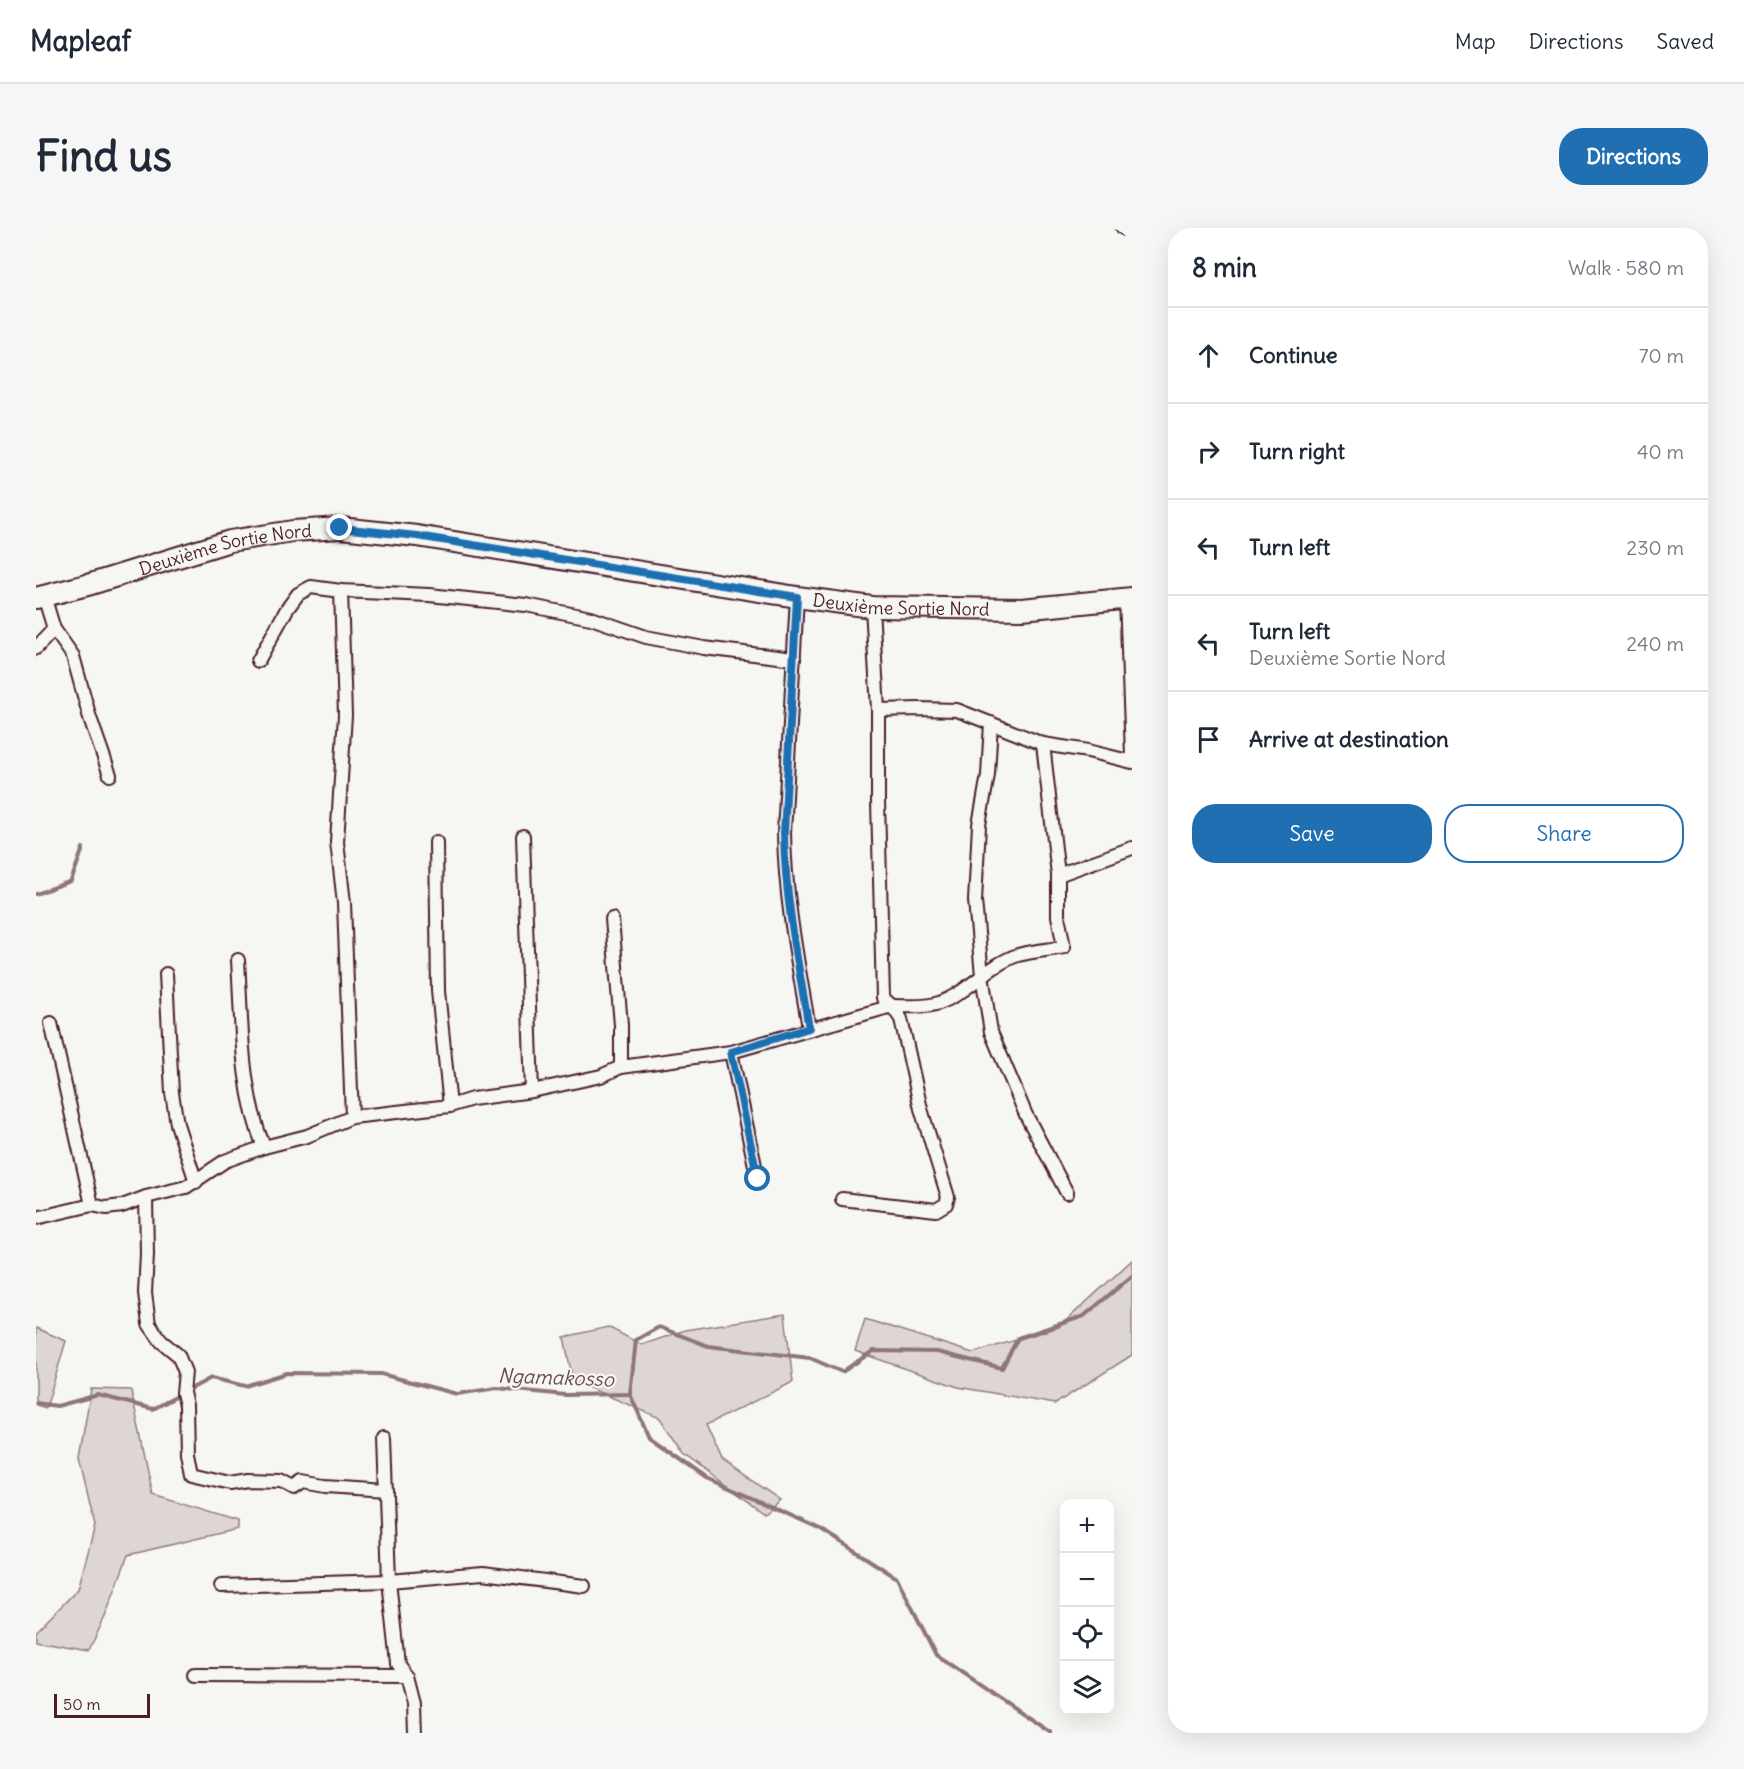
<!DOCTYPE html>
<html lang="en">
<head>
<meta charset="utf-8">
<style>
  body { margin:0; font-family:Delius,sans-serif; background:#f6f6f7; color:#1f2937 }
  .controls { position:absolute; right:18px; bottom:18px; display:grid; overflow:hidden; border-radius:12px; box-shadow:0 6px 24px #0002 }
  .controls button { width:54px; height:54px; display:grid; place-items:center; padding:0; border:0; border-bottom:2px solid #e0e1e3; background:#fff; color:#1f2937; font:30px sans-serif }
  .scale { position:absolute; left:18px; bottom:15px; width:96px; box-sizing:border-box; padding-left:6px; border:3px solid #4a1f2b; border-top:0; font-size:16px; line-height:21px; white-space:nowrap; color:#4a1f2b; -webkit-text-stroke:4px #f6f6f2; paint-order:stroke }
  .stop { position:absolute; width:18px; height:18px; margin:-14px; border:4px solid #1f6fb2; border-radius:50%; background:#fff }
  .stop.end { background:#1f6fb2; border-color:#fff; box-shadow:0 2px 6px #0008 }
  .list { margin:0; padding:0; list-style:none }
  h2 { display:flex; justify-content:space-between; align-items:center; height:78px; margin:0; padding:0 24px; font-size:26px }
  h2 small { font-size:20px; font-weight:400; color:#747a83 }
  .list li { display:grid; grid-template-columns:39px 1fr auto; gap:18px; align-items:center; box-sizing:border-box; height:96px; padding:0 24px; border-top:2px solid #e0e1e3 }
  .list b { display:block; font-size:22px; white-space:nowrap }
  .list p { margin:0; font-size:20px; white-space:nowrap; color:#747a83 }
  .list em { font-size:20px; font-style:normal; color:#747a83 }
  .actions { display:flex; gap:12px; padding:18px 24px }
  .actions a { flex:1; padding:14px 0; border:2px solid #1f6fb2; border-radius:24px; text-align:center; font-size:21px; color:#1f6fb2 }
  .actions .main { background:#1f6fb2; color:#fff }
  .icon { flex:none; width:33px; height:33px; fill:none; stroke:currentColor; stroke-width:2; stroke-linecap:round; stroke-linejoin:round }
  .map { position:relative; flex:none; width:1096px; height:1505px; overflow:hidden; border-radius:24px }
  header { display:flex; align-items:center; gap:36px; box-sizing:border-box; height:84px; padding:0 30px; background:#fff; border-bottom:2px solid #e0e1e3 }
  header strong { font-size:28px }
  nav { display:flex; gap:33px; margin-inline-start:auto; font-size:21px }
  .intro { display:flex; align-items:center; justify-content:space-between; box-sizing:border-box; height:144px; padding:0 36px }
  h1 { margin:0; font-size:42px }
  .button { padding:15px 27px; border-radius:24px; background:#1f6fb2; color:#fff; font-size:21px; font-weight:700 }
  main { display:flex; gap:36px; padding:0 36px }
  aside { flex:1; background:#fff; border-radius:24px; box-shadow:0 6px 24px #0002 }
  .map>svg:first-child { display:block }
  .green { fill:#ddd6d5; stroke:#947a80; stroke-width:1.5 }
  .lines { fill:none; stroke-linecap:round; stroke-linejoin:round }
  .stream { stroke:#8e747a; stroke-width:4 }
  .minor-casing { stroke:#4a1f2b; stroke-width:16 }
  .primary-casing { stroke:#4a1f2b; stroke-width:24 }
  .minor { stroke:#f6f6f2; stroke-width:12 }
  .primary { stroke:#f6f6f2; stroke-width:20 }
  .route { stroke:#1f6fb2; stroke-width:8 }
  .labels { text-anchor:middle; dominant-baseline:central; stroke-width:4.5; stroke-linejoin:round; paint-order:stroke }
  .street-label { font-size:18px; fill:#4a1f2b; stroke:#f6f6f2 }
  .water-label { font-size:20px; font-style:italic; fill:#6c4a52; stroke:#f6f6f2 }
</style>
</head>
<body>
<header>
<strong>Mapleaf</strong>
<nav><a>Map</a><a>Directions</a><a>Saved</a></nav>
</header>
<div class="intro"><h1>Find us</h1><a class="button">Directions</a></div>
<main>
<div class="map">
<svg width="1096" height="1505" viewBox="0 0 1096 1505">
  <rect width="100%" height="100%" fill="#f6f6f2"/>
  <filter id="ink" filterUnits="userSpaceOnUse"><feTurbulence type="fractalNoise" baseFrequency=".0167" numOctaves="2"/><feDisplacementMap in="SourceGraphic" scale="12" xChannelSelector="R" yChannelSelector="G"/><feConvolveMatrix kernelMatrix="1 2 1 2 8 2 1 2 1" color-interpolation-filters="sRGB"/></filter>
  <g filter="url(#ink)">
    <g class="green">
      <polygon points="1096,1032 1096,1127 1019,1176 922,1159 819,1123 829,1091 937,1125 1023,1099"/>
      <polygon points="749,1086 757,1154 670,1197 686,1232 744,1272 728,1285 648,1226 624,1190 537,1153 528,1109 572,1099 606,1117 649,1102"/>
      <polygon points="0,1100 30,1113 10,1180 0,1177"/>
      <polygon points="55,1161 95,1162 117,1267 202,1293 202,1301 92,1327 69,1389 53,1422 0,1413 0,1404 42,1361 59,1298 43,1231"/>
    </g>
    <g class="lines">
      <g class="stream">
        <polyline points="0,666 35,653 47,620"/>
        <polyline points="594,1166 613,1209 671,1250 785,1301 861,1350 900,1427 1015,1505"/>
        <polyline points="0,1175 21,1178 62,1167 117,1181 175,1150 209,1158 251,1145 345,1146 421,1166 461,1160 529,1167 594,1166 600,1112 623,1099 672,1118 774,1130 806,1144 837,1123 901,1124 966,1140 982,1110 1048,1088 1096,1048"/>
      </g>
      <defs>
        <g id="minor">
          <polyline points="1087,0 1096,4"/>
          <polyline points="305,363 309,487 301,614 308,675 316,889"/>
          <polyline points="8,368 18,401 37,428 54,490 74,547"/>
          <path d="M761,369l-13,236c1,66 14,130 25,195"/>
          <polyline points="1090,370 1096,527"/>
          <polyline points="0,420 18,401"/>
          <polyline points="222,433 251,381 262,366 275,359 305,363 393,367 490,377 555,390 610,409 668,420 758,431"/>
          <polyline points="842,482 883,481 921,482 1007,516 1052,523 1096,534"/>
          <polyline points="955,495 952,547 943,597 939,673 946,747 955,804 990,887 1031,965"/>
          <polyline points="487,608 496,863"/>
          <polyline points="400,614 402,763 414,878"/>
          <polyline points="1022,647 1096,620"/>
          <polyline points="576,691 585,797 585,839"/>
          <path d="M202,732c4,62 2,129 26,187"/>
          <polyline points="130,746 136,865 141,896 160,954"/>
          <polyline points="15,795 56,977"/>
          <polyline points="695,824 722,952"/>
          <polyline points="110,969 111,1026 109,1065 113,1096 125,1113 142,1127 149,1144 147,1165 150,1177 151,1225 155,1246 194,1255 212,1252 245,1253 258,1260 267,1254 289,1258 350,1262"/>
          <polyline points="806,971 900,982 910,976 912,969 885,881 865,791 856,778 847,770 842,573 842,482 836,379"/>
          <path d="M0,990l56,-13 14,3 16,-2 24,-9 40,-10 39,-26 39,-14 43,-11 45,-19 98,-11 22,-7 60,-8 69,-15 20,-9 110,-15 161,-46c15,0 33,2 47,-3 29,-10 49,-38 79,-48 14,-4 31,-5 46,-8l-6,-31v-41l-15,-131"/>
          <polyline points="348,1210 353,1353 362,1436 371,1448 378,1475 379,1505"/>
          <polyline points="185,1358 353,1353 447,1345 548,1358"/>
          <polyline points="160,1447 371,1448"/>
        </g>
        <g id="primary">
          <path id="s1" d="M0,370l55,-14 139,-43 63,-10 47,-3 77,8 380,61 75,10 150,2 110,-11"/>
        </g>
      </defs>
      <use href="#minor" class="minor-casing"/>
      <use href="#primary" class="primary-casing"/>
      <use href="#minor" class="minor"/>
      <use href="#primary" class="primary"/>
    </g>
  </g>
  <g class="lines" filter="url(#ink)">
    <path class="route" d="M304,300l77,8 380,61 -13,236c1,66 14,130 25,195l-78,24 27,127"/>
  </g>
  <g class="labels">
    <g class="street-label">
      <text stroke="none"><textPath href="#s1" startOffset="196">Deuxième Sortie Nord</textPath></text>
      <text stroke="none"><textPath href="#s1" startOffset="880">Deuxième Sortie Nord</textPath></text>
    </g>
    <g class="water-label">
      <text transform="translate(520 1149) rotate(2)">Ngamakosso</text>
    </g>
  </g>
</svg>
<div class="controls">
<button>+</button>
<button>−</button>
<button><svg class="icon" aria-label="locate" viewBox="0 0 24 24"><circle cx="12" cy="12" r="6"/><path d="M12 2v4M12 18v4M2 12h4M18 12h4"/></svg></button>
<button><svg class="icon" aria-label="layers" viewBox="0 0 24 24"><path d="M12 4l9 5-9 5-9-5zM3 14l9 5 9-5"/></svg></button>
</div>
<div class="scale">50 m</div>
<div class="stop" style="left:722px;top:951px"></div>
<div class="stop end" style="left:304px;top:300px"></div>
</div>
<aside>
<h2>8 min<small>Walk · 580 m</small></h2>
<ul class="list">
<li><svg class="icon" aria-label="ahead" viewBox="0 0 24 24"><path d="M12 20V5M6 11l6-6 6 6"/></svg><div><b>Continue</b></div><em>70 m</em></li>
<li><svg class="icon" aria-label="right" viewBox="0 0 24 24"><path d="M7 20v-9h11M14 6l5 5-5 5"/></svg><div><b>Turn right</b></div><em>40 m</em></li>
<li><svg class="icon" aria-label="left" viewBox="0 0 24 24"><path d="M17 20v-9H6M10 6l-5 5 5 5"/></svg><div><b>Turn left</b></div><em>230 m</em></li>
<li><svg class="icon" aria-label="left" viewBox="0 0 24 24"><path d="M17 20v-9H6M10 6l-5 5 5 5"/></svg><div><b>Turn left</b><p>Deuxième Sortie Nord</p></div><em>240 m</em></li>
<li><svg class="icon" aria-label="arrive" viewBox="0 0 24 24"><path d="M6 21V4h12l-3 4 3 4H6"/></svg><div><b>Arrive at destination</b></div></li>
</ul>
<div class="actions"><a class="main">Save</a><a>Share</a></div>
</aside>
</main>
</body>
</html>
